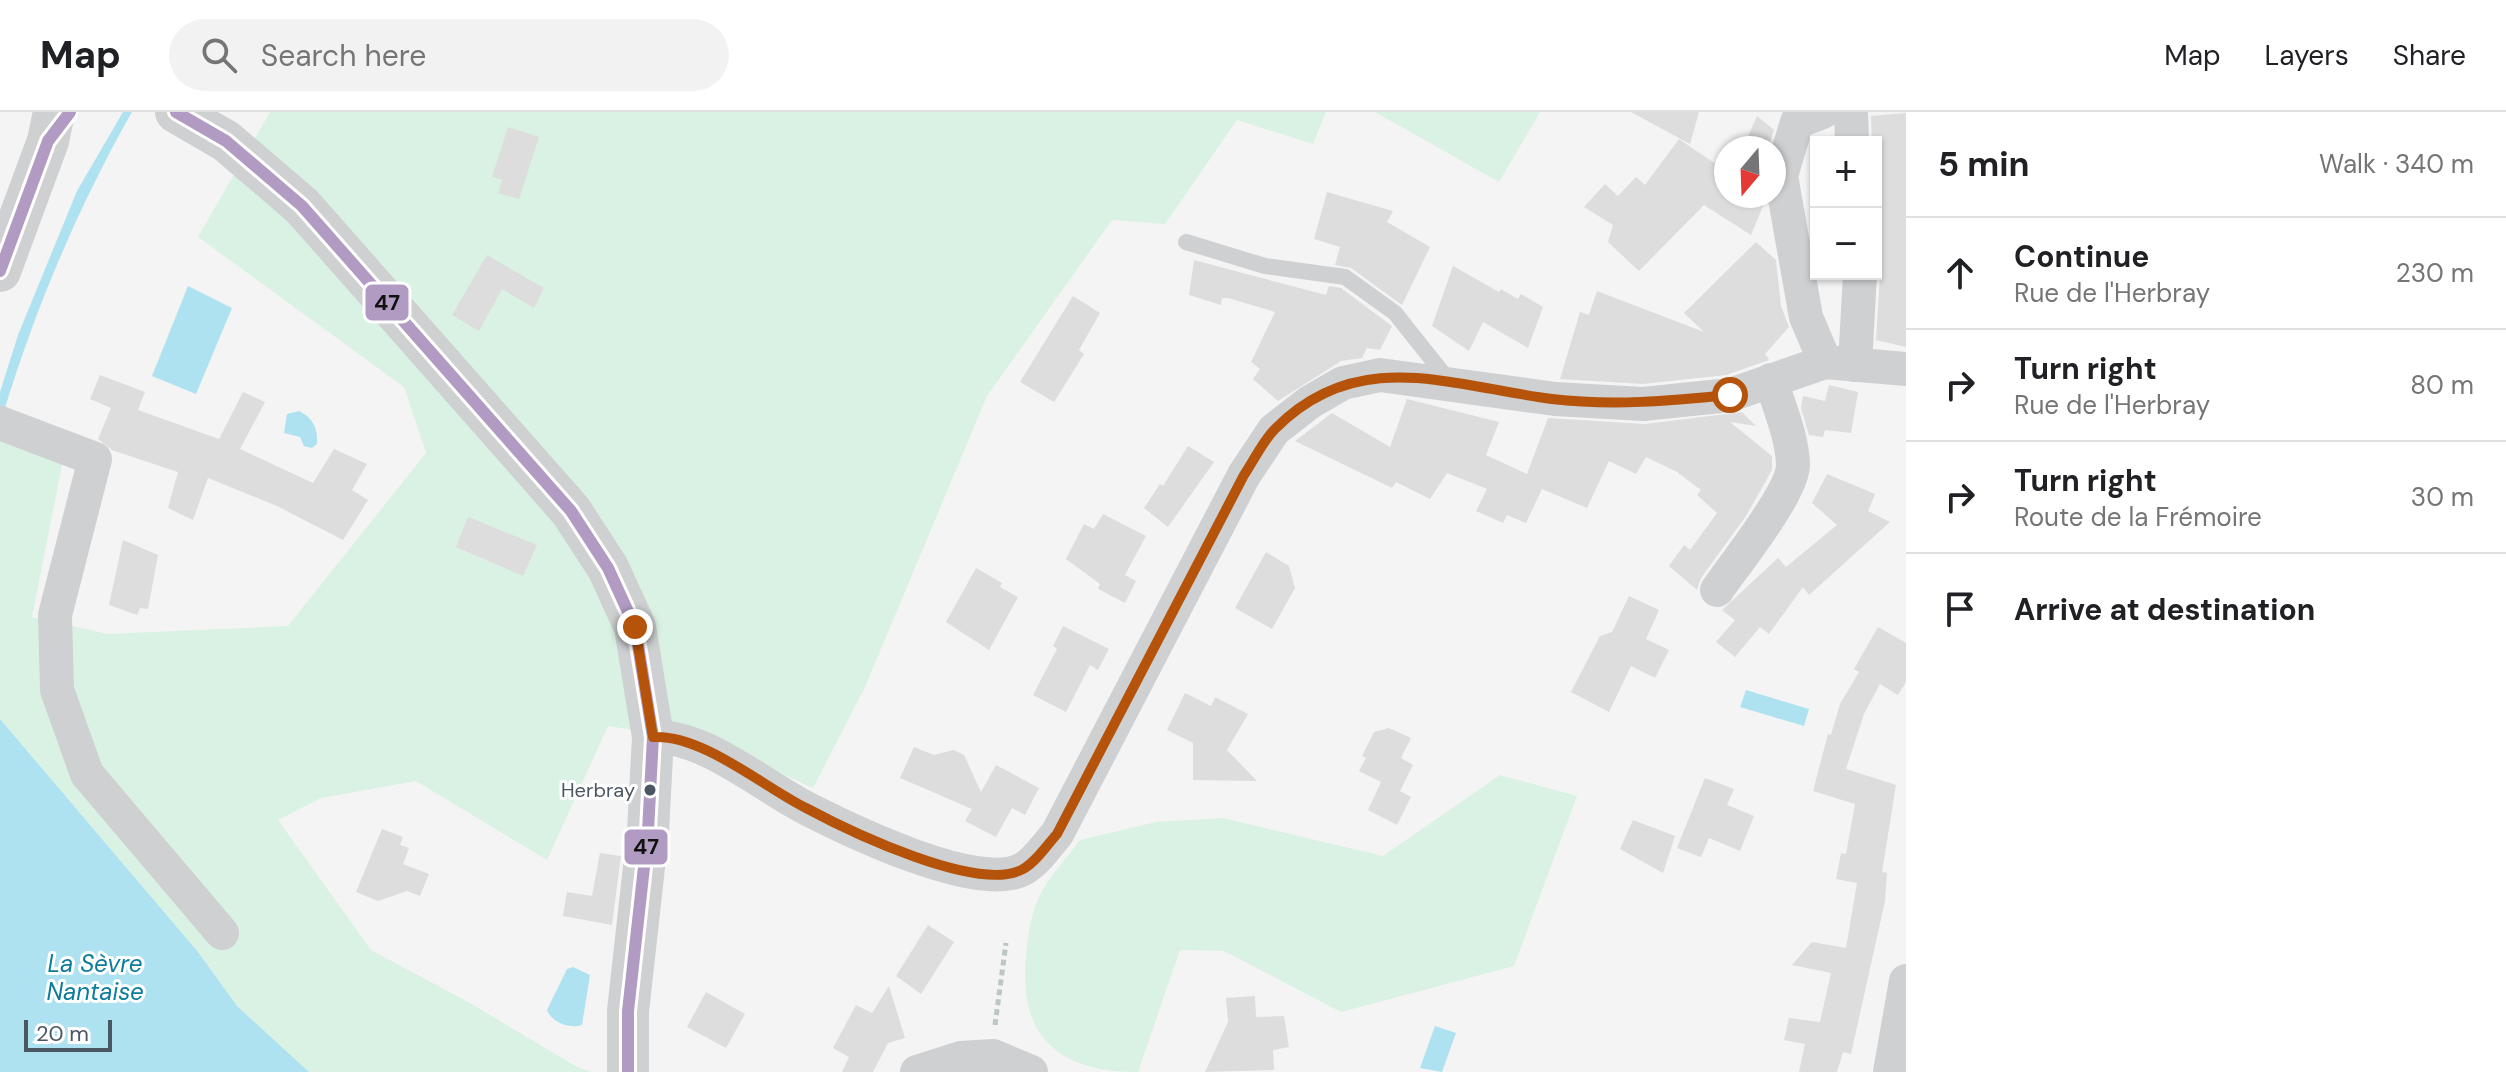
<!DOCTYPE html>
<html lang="en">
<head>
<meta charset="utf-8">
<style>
  body { margin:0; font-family:"DM Sans",sans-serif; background:#f2f2f2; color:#202124 }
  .controls { position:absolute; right:24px; top:24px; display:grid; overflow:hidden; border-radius:0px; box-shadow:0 2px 6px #0004 }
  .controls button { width:72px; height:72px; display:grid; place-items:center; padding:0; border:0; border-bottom:2px solid #e0e0e0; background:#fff; color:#202124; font:40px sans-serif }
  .compass { position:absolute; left:1714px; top:24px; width:72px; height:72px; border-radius:50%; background:#fff; box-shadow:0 2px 6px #0004; rotate:199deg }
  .scale { position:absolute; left:24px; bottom:20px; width:88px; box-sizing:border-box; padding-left:8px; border:4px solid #4a5661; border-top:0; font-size:22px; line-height:28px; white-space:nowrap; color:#4a5661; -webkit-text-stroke:6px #fff; paint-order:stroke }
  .stop { position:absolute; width:24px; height:24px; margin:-18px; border:6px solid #b45309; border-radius:50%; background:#fff }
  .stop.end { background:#b45309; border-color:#fff; box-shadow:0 2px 8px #0008 }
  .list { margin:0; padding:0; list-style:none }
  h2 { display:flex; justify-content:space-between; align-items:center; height:104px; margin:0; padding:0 32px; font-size:34px }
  h2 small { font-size:26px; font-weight:400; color:#757577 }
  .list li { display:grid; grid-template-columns:52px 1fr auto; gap:24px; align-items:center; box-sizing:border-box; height:112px; padding:0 32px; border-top:2px solid #e0e0e0 }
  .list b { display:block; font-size:30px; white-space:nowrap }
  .list p { margin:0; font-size:26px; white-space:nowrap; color:#757577 }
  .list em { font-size:26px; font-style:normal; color:#757577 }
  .icon { flex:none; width:44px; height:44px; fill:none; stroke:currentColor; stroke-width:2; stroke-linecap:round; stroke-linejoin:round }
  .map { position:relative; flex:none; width:1906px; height:960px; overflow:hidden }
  header { display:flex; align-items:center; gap:48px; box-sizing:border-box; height:112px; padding:0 40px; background:#fff; border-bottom:2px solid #e0e0e0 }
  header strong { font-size:38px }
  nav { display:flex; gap:44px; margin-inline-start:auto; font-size:28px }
  .search { width:560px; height:72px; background:#f2f2f2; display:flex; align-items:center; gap:20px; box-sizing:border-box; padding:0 28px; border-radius:44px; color:#757577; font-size:30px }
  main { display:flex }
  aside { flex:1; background:#fff }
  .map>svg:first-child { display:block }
  .green { fill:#d9f2e3 }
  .water { fill:#aee2f0 }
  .building { fill:#ddddde }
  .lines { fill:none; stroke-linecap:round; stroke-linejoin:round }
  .path { stroke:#bcc7c4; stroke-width:5; stroke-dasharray:6 4; stroke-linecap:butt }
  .service { stroke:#ced0d2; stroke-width:16 }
  .minor { stroke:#ced0d2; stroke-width:34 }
  .tertiary { stroke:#ced0d2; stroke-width:42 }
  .bus-1-casing { stroke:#fff; stroke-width:18 }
  .bus-1 { stroke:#b19bc3; stroke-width:12 }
  .route { stroke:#b45309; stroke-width:10 }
  .bus-dot { fill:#4a5661; stroke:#fff; stroke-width:3 }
  .labels { text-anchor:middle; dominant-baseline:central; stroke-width:6; stroke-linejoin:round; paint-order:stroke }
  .bus-label { font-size:20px; fill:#4a5661; stroke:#fff; text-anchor:end }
  .water-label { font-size:24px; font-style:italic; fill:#0c7c9b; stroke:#fff }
  .line-badge { stroke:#fff; stroke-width:3 }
  .pale-badge-label { font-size:22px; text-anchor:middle; font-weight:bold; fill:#111 }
</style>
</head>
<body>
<header>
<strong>Map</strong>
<div class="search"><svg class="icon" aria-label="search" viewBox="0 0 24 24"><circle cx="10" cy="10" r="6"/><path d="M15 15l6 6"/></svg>Search here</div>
<nav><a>Map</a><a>Layers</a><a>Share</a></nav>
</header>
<main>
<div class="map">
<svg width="1906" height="960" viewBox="0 0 1906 960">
  <rect width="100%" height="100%" fill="#f4f4f4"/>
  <g class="green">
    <polygon points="270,0 1326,0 1313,32 1237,8 1165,112 1112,108 987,284 865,575 813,676 715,631 608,614 547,748 416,669 321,686 278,708 371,838 470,891 577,955 592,960 309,960 237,894 198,840 0,607 0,323 63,348 32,505 108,522 288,514 426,341 404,275 198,125"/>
    <polygon points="1375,0 1540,0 1499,70"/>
    <path d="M1500,663l77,21 -63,170 -173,46 -117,-61 -44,-1 -42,122c-80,0 -120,-35 -112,-117 2,-19 5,-43 14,-60 9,-19 28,-38 40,-55l76,-18 67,-4 160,38z"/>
  </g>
  <g class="water">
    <path d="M123,0h9c-54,95 -96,195 -128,299l-4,-1v-18l18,-57 59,-144z"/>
    <polygon points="188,174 232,196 196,282 152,264"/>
    <path d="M299,299c14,7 19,17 18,33l-5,4 -8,-2 -4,-9 -16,-4 3,-19z"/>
    <polygon points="1746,578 1809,597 1804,614 1740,595"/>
    <polygon points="0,607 198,840 237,894 309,960 0,960"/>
    <path d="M573,855l17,8 -8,50c-12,4 -30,-2 -35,-15l20,-41z"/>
    <polygon points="1435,914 1456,921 1442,960 1420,956"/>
  </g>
  <g class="building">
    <polygon points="1631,0 1699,0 1690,32"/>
    <polygon points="1906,1 1906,235 1876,228 1880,163 1876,151 1876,30 1872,30 1871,4"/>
    <polygon points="1757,4 1774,18 1768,36 1743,36"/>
    <polygon points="508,15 539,25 519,87 498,81 502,68 492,65"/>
    <polygon points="1679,27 1726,59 1726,84 1764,84 1765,89 1751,123 1704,93 1639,159 1608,130 1613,113 1584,95 1605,72 1618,84 1636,65 1645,73"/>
    <polygon points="1327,80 1393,99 1387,110 1430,135 1402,193 1351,156 1335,153 1340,135 1314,127"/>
    <polygon points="1756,130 1776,148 1781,194 1789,215 1765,242 1769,248 1726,263 1643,272 1560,267 1580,200 1589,203 1597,179 1704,220 1684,201"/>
    <polygon points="487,143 544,176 534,196 502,177 479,219 452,203"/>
    <polygon points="1194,148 1326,183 1329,174 1341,176 1392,214 1380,238 1367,236 1362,246 1341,249 1278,289 1253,267 1260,257 1251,250 1275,200 1228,186 1222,186 1221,193 1189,183"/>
    <polygon points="1453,154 1499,180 1501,177 1518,187 1521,182 1543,195 1528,236 1483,210 1469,239 1432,214"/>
    <polygon points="1073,184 1100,201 1079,238 1084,242 1054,290 1020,270"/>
    <polygon points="100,263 145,280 138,298 219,327 243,280 265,290 240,337 313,371 334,337 367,352 352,378 368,388 343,428 277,394 208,366 193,408 168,396 178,360 112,338 98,327 111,296 90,287"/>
    <polygon points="1829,273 1858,280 1851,321 1825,318 1823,325 1809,323 1801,296 1803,284 1825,289"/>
    <polygon points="1407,287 1499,310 1486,343 1527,362 1548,306 1645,312 1742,300 1756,314 1730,310 1772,344 1772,358 1746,404 1701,466 1697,478 1669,454 1684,433 1690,438 1717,401 1697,383 1701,378 1677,360 1646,345 1636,362 1609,349 1587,396 1542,377 1526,411 1507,403 1503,411 1476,399 1487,377 1447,361 1430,387 1396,370 1392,376 1295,329 1332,301 1390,335"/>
    <polygon points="1188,334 1214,350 1168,415 1144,396 1160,372 1163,374"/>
    <polygon points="1827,362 1875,382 1868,399 1890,410 1809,483 1803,475 1769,522 1760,515 1735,545 1716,530 1735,508 1722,498 1778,446 1786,455 1837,413 1812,391"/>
    <polygon points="1103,402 1146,424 1125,463 1136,469 1125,491 1098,477 1100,472 1066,447 1084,412 1094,417"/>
    <polygon points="468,405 537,433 523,464 456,435"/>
    <polygon points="123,428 158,443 148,497 140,496 137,503 109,493"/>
    <polygon points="1266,440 1289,454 1295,476 1272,517 1235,496"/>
    <polygon points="976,456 1002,471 1000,475 1018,485 989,538 946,510"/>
    <polygon points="1629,484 1659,498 1646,527 1669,538 1655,566 1631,554 1609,600 1571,580 1600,524 1612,520"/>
    <polygon points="1063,514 1109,537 1098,558 1090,553 1066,600 1033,583 1057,537 1053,534"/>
    <polygon points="1878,515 1906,531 1906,570 1898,583 1880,572 1864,602 1846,657 1896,673 1882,760 1887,761 1885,789 1851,942 1843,940 1837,960 1799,960 1805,932 1784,928 1789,906 1820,910 1831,861 1792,853 1812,830 1846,836 1857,771 1836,767 1841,741 1846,742 1855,692 1813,679 1828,622 1831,623 1840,592 1859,560 1854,557"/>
    <polygon points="1185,581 1211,594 1215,585 1248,602 1227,638 1257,669 1193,668 1193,631 1167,618"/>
    <polygon points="1389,616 1411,626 1401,646 1413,653 1400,679 1411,685 1397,713 1368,698 1381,670 1359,659 1366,646 1362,644 1374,620"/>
    <polygon points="914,635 934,643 954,638 964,643 981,680 996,653 1039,676 1025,703 1012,696 996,725 965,709 972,697 900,666"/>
    <polygon points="1705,666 1734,677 1727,693 1754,704 1740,739 1709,726 1701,745 1677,736"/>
    <polygon points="1633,708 1675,724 1663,761 1620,737"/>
    <polygon points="382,717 403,725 400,733 409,736 403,752 429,762 420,784 407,779 378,789 356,780"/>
    <polygon points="600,741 621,744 612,813 563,804 567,780 592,784"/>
    <polygon points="928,813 954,830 921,882 896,864"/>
    <polygon points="889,874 905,926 888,931 873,960 842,960 849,945 833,936 856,893 872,901"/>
    <polygon points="706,880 745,902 726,936 687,915"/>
    <polygon points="1255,884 1256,905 1284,904 1289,935 1273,938 1274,958 1205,960 1228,910 1226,886"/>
  </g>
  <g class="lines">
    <polyline class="path" points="995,913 1006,831"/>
    <polyline class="service" points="1186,130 1265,154 1345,165 1395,201 1449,269"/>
    <g class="minor">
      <polyline points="1823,0 1797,10 1781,64 1806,205 1825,250"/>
      <polyline points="1851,0 1852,30"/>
      <polyline points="1855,253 1860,162"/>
      <polyline points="0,311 95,347 55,503 57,578 87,662 222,821"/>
      <path d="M1717,478c18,-26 77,-99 76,-126 -1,-28 -14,-57 -22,-84"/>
      <path d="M653,625c49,-3 110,49 153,71 43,22 174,86 217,61 13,-7 24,-24 34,-35l187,-359 30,-45 36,-28 33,-19 37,-8 175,24 88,5 87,-9 95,-33 81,7"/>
      <polyline points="917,960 961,946 993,944 1031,960"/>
      <polyline points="1890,960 1906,869"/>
    </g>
    <g class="tertiary">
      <polyline points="176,0 226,29 302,94 571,399 608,456 635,515 653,625 648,719 628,899 628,960"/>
      <polyline points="0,159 48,29 54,0"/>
    </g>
    <defs>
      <g id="bus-1">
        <polyline points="176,0 226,29 302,94 571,399 608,456 635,515 653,625 648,719 628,899 628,960"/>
        <polyline points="0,159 48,29 70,0"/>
      </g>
    </defs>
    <use href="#bus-1" class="bus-1-casing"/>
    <use href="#bus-1" class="bus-1"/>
  </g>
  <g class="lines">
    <path class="route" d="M635,515l18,110c49,-3 109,49 153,71 43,23 173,86 217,61 13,-7 24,-24 34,-35l187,-359c10,-15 19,-34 31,-46 83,-84 176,-43 277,-30 60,7 118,2 178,-4"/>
  </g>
  <circle class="bus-dot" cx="650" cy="678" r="7"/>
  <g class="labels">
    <g class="bus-label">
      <text x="635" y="678">Herbray</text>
    </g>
    <g class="water-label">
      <text x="95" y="851">La Sèvre<tspan x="95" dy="28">Nantaise</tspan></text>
    </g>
  </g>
  <g class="line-badge">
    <rect x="364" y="171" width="46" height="39" rx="8" fill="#b19bc3"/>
    <rect x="623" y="716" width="46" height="38" rx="8" fill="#b19bc3"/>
  </g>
  <g class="pale-badge-label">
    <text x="387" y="198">47</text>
    <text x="646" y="742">47</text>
  </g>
</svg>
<div class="controls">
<button>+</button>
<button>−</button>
</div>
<svg class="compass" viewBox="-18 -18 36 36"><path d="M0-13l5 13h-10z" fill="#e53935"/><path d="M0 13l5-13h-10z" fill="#757577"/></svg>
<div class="scale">20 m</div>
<div class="stop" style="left:1730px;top:283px"></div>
<div class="stop end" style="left:635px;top:515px"></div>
</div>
<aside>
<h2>5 min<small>Walk · 340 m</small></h2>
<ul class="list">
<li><svg class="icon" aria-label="ahead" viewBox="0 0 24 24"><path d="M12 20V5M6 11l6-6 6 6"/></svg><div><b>Continue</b><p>Rue de l'Herbray</p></div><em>230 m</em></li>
<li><svg class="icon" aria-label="right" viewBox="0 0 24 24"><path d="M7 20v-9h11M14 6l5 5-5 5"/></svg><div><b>Turn right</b><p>Rue de l'Herbray</p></div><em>80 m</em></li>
<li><svg class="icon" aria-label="right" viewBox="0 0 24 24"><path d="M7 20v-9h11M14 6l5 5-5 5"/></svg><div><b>Turn right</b><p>Route de la Frémoire</p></div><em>30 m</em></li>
<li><svg class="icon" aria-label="arrive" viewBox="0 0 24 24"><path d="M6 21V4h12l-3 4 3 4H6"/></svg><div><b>Arrive at destination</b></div></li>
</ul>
</aside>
</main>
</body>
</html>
